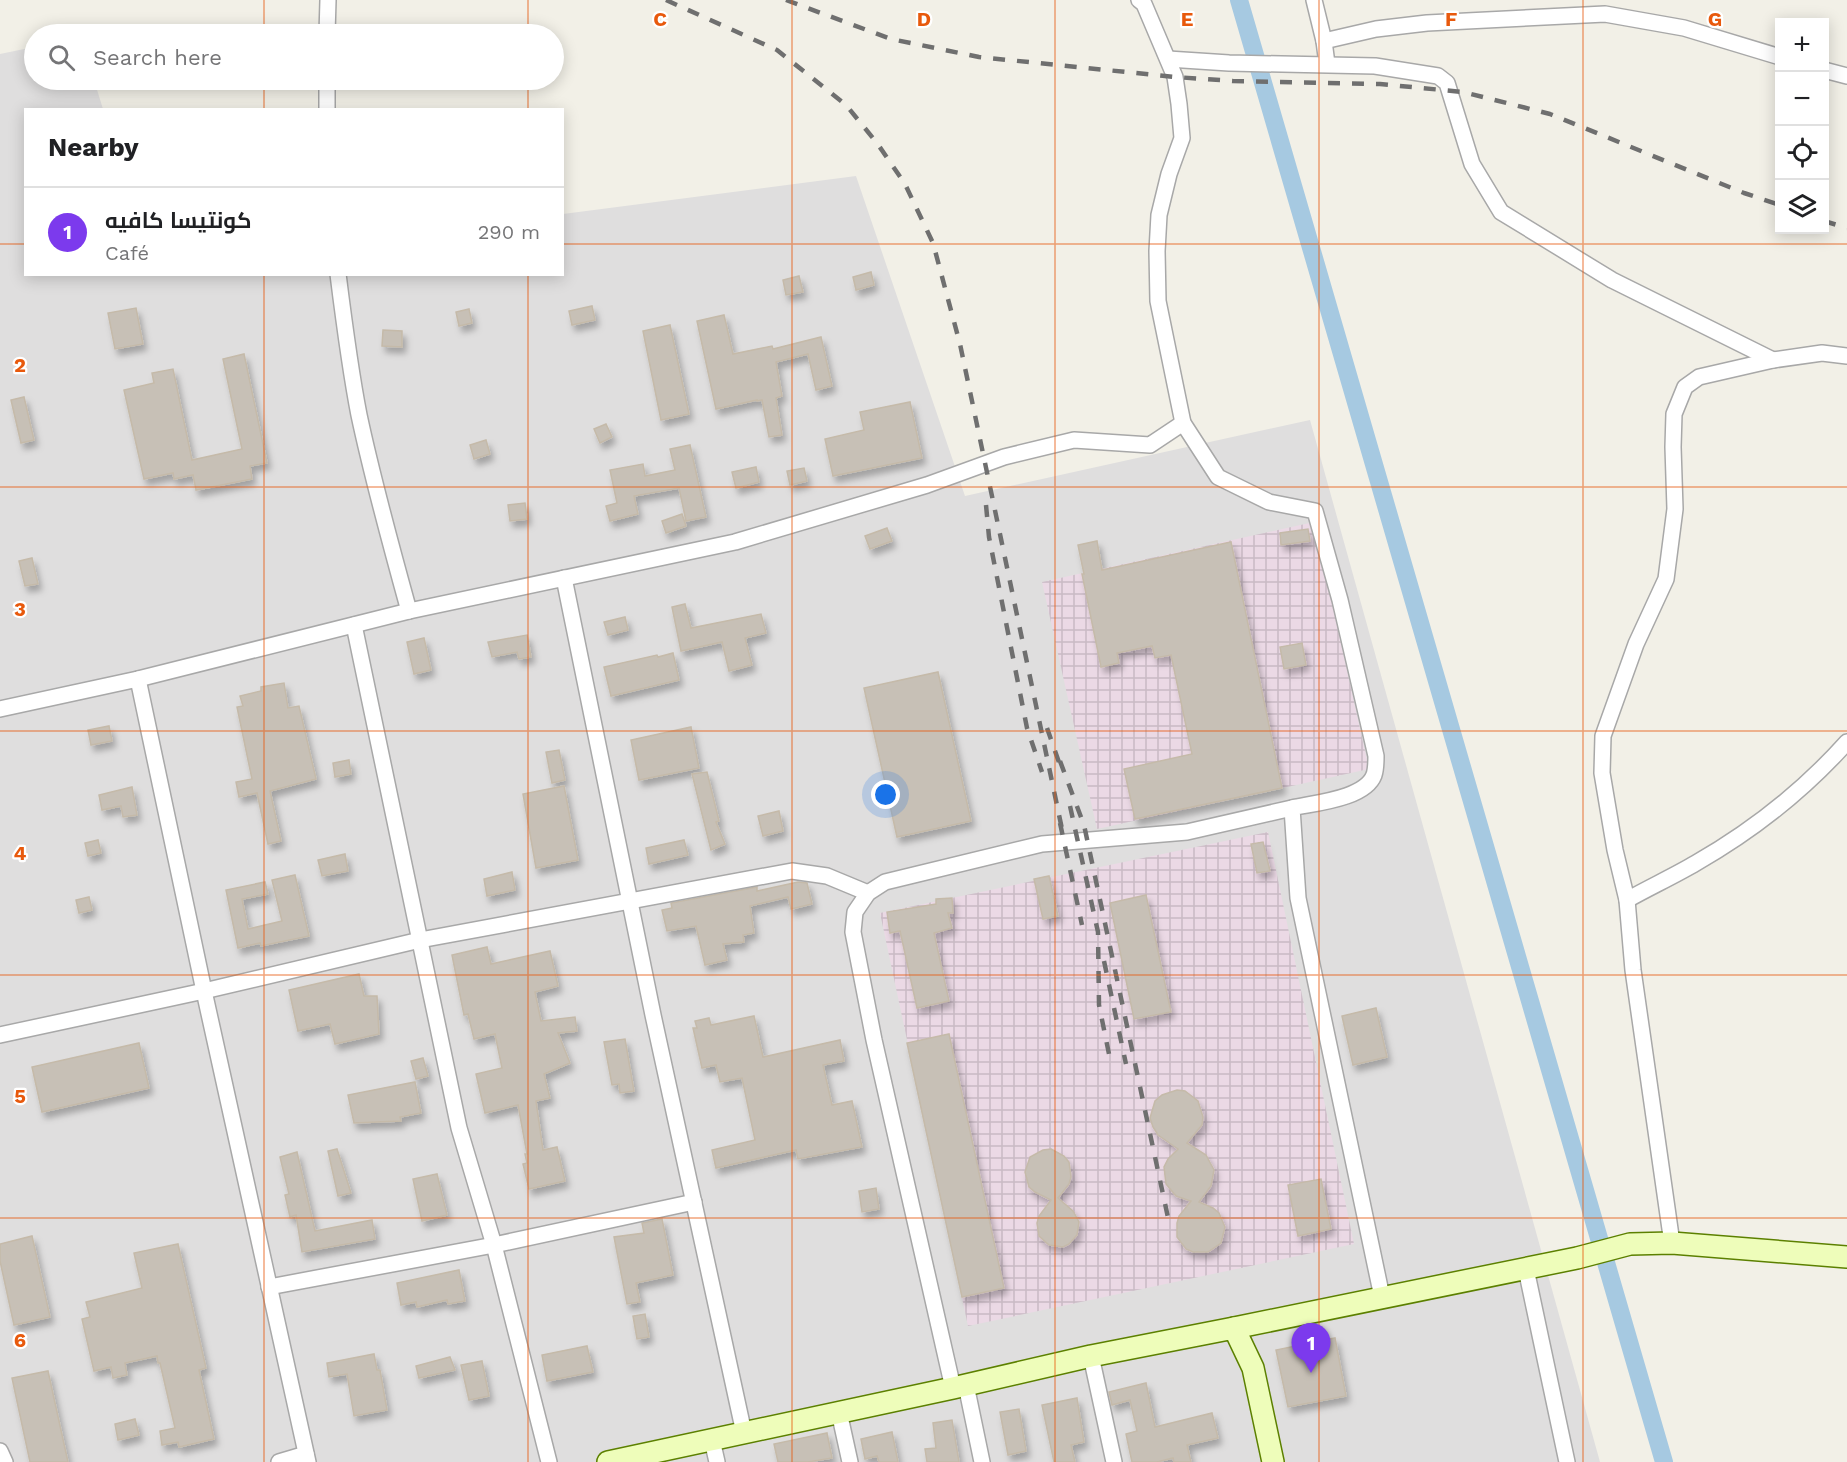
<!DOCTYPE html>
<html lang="en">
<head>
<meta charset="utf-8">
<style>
  body { margin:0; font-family:"Work Sans",Cairo,sans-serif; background:#f6f6f6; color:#202124 }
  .controls { position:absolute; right:18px; top:18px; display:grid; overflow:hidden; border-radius:0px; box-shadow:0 3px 15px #0003 }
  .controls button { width:54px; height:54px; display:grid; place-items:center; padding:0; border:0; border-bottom:2px solid #e0e0e0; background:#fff; color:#202124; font:30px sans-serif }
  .you { position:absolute; left:886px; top:795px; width:21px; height:21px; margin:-15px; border:4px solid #fff; border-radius:50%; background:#1a73e8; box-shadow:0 0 0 9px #1a73e833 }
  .badge { display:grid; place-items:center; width:39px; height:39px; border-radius:50%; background:#7c3aed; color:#fff; font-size:20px; font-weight:700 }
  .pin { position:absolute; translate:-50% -50px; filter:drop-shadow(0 2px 3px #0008) }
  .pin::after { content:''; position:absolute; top:32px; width:21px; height:18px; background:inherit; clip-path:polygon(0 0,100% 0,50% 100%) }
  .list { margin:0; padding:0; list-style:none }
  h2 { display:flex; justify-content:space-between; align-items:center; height:78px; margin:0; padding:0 24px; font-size:26px }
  h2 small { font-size:20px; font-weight:400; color:#757577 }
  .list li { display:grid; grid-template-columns:39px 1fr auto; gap:18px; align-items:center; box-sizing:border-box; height:90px; padding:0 24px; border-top:2px solid #e0e0e0 }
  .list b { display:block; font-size:22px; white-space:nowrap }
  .list p { margin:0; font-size:20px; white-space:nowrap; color:#757577 }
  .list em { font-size:20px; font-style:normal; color:#757577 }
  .icon { flex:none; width:33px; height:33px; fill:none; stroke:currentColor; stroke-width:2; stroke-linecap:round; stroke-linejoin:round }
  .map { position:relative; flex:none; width:1847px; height:1462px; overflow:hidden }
  .search { position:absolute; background:#fff; box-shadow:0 3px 15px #0003; left:24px; top:24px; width:540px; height:66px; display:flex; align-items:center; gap:15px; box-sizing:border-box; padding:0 21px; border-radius:33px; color:#757577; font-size:22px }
  .panel { position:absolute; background:#fff; box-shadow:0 3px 15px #0003; left:24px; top:108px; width:540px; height:168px; border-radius:0px }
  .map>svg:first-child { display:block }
  .residential { fill:#dfdede }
  .industrial { fill:url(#industrial-grid) }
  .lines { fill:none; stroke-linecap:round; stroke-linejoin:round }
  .canal { stroke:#a6c9e1; stroke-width:18 }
  .building { fill:#c7c0b6; stroke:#c5baa9; stroke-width:1.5; filter:url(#shadow) }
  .street-casing { stroke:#a8a8a8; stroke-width:18 }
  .secondary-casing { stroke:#5c8000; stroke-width:24 }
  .street { stroke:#fff; stroke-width:15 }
  .secondary { stroke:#eefdba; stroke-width:21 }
  .rail { stroke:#6f6f6f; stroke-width:4.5; stroke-dasharray:12 12; stroke-linecap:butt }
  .grid { fill:none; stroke:#e8590c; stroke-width:1.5; stroke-opacity:0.55 }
  .grid-label { font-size:20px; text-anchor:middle; font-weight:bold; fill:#e8590c; stroke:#fff; stroke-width:4.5; stroke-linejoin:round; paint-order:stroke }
</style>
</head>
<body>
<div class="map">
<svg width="1847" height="1462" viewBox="0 0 1847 1462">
  <defs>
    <pattern id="industrial-grid" width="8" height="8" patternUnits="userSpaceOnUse" patternTransform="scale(1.5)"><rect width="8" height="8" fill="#ebd9e5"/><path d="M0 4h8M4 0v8" fill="none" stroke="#c9bac4"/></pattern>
    <filter id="shadow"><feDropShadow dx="3.5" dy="6" stdDeviation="3" flood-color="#0004"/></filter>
  </defs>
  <rect width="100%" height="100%" fill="#f2f0e7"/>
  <polygon class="residential" points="34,47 34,80 94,80 103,109 26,110 26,274 562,274 563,214 856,176 965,496 1310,420 1600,1462 0,1462 0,54"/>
  <g class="industrial">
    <polygon points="1314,522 1369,769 1097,829 1042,582"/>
    <polygon points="1268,832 1354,1244 968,1326 880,913"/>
  </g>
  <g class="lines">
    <polyline class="canal" points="1239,0 1664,1462"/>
  </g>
  <g class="building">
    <polygon points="871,272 874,285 856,290 853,277"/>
    <polygon points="799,276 803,292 786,295 783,280"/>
    <polygon points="592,306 595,320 572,325 569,311"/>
    <polygon points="136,308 143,344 115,349 108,313"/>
    <polygon points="469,309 472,323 459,326 456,312"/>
    <polygon points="724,315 733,354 772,346 773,349 821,337 832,386 816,390 808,354 776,362 782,396 776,398 782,435 769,437 762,400 757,401 757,400 716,409 697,321"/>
    <polygon points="670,325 689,414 661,420 643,331"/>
    <polygon points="383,330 402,331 402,347 382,346"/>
    <polygon points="244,354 267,463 250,466 252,479 196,490 193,475 174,479 173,473 144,479 124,390 154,383 152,373 173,369 192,460 242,449 223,359"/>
    <polygon points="24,397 34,440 21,443 11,400"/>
    <polygon points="910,402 922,458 833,476 825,439 864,430 860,412"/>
    <polygon points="606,424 612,437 600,443 594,429"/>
    <polygon points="486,440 490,454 474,459 470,445"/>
    <polygon points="690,445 706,517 686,521 679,488 634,496 638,514 610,521 606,506 617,503 610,470 643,464 645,476 675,470 670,449"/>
    <polygon points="756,467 759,482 736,488 732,472"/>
    <polygon points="804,468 807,481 790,485 787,471"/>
    <polygon points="525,503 527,519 510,521 508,505"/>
    <polygon points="682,514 686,526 666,533 662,521"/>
    <polygon points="887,528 892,541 870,549 865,536"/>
    <polygon points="1308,529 1310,541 1281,545 1280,533"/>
    <polygon points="1097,541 1102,570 1231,542 1282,788 1135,819 1124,769 1192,754 1171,655 1155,658 1152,646 1117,653 1119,663 1101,667 1082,574 1084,574 1078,545"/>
    <polygon points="32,558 38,584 25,586 19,561"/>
    <polygon points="685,604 691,628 761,614 766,633 745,638 752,665 729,671 722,642 681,651 672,607"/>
    <polygon points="625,617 628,630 608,635 604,622"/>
    <polygon points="527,635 531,657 519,659 517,652 492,657 488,642"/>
    <polygon points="424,638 431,670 414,674 407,642"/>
    <polygon points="1302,643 1306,665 1284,669 1280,647"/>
    <polygon points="673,653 679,680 611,696 604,667 657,655 658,657"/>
    <polygon points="938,672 971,821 897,837 864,688"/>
    <polygon points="284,683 288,708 299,706 316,779 270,791 281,841 268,844 257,793 239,797 236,782 252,779 237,707 243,706 240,696 261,691 261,687"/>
    <polygon points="109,726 112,741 91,745 88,730"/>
    <polygon points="691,727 699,768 639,780 631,740"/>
    <polygon points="559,750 565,780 552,783 546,752"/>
    <polygon points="349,760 351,774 335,777 333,763"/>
    <polygon points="707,772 719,821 716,822 725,844 711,850 692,774"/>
    <polygon points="564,786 578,860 536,868 523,794"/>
    <polygon points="132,787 137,815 123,817 121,806 102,810 99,795"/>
    <polygon points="779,811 783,831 763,836 758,816"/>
    <polygon points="98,840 101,853 88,856 85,843"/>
    <polygon points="684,840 688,855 649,864 646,848"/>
    <polygon points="1263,842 1270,871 1257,873 1251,844"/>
    <polygon points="345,854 348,871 322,876 318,860"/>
    <polygon points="512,872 515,890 487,896 484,879"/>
    <polygon points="295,875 309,936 261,946 260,943 238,948 226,890 265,882 268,894 242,899 248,929 282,921 272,880"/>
    <polygon points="1049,876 1058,916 1043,919 1034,879"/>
    <polygon points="798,882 807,883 812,904 791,909 788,897 750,906 754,933 743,935 744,942 723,944 727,960 705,965 696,926 667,931 662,910 672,908 671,903 757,887 757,891"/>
    <polygon points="1146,895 1171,1012 1134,1019 1110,903"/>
    <polygon points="89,897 92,910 79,913 76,900"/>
    <polygon points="952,898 953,913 948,913 952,928 934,933 949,1001 917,1008 900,931 890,933 887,912 936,904 936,899"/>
    <polygon points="487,947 491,964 550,951 558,986 535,992 541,1021 575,1017 577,1031 558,1033 570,1063 544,1074 550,1098 536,1101 543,1150 557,1147 565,1181 529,1189 523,1164 527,1163 525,1154 527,1154 518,1105 485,1113 476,1074 502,1068 495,1034 474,1039 468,1014 464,1015 452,955"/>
    <polygon points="359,974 364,996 377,996 379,1034 335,1044 330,1024 298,1031 289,990"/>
    <polygon points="1376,1008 1387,1057 1353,1065 1342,1016"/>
    <polygon points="754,1016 763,1057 840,1040 844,1061 823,1065 832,1105 852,1101 862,1147 798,1159 796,1150 716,1168 712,1150 755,1140 742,1078 720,1082 716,1065 702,1068 693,1028 697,1028 695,1021 709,1018 711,1025"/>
    <polygon points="949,1034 1004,1288 962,1297 907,1043"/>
    <polygon points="625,1039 634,1091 620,1093 619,1084 612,1085 604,1042"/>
    <polygon points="139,1043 149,1088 42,1112 32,1067"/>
    <polygon points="423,1058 428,1076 416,1079 411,1061"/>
    <polygon points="415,1082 421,1113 400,1117 401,1121 354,1123 348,1095"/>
    <polygon points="1177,1090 1185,1091 1198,1101 1203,1117 1202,1125 1187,1143 1206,1155 1214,1170 1211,1186 1199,1202 1213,1208 1219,1213 1225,1227 1221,1243 1208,1252 1193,1252 1186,1249 1177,1237 1177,1223 1179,1216 1191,1201 1176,1196 1166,1184 1164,1167 1168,1159 1178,1149 1158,1135 1153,1127 1150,1118 1155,1101 1162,1095"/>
    <polygon points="337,1149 351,1193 338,1196 328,1151"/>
    <polygon points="1051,1149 1064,1156 1069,1162 1071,1177 1069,1184 1058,1198 1073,1211 1079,1222 1077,1235 1069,1244 1063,1247 1049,1245 1039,1236 1037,1223 1039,1216 1051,1200 1035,1192 1029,1187 1025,1172 1030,1157 1043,1150"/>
    <polygon points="297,1152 315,1231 372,1220 375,1239 302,1252 296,1215 290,1217 285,1195 289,1194 280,1157"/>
    <polygon points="437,1174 447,1215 422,1221 413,1179"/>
    <polygon points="1321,1179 1331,1229 1298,1236 1288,1185"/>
    <polygon points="876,1188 879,1209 862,1212 859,1191"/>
    <polygon points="662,1219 673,1275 636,1283 640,1302 627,1304 614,1237 644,1233 642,1223"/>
    <polygon points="32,1236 50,1317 14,1325 0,1261 0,1244"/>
    <polygon points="178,1244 206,1368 199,1370 214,1439 179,1447 178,1442 162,1445 160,1431 175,1428 160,1363 158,1363 157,1356 125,1363 127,1375 113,1378 111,1367 94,1371 82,1319 90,1317 86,1302 142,1288 134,1253"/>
    <polygon points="459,1270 465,1301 448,1304 447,1300 417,1307 416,1302 401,1305 397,1283"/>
    <polygon points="645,1314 649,1337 637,1339 633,1316"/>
    <polygon points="1335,1338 1346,1396 1288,1407 1276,1350"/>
    <polygon points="587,1346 593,1372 547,1381 542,1355"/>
    <polygon points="374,1354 377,1370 380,1370 387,1410 354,1416 347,1374 329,1377 327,1363"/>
    <polygon points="450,1357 455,1370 419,1378 416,1366"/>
    <polygon points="482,1361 489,1396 469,1400 461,1365"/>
    <polygon points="48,1371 68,1462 30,1462 12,1378"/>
    <polygon points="1146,1383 1155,1427 1212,1413 1218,1438 1187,1445 1191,1462 1174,1462 1173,1458 1157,1462 1132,1462 1126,1434 1137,1431 1130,1400 1112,1405 1109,1392"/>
    <polygon points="1077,1398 1084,1442 1071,1445 1075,1462 1054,1462 1042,1405"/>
    <polygon points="1019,1409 1026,1451 1008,1455 1000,1412"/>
    <polygon points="135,1419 139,1435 118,1440 115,1424"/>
    <polygon points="952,1420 959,1462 927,1462 925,1449 936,1448 933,1423"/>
    <polygon points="892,1432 898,1462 879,1462 877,1456 865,1459 861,1439"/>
    <polygon points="827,1433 832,1458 808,1462 778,1462 774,1444"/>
  </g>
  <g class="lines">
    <defs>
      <g id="street">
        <path d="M1139,0l5,4 31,73 4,27 3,34 -13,36 -10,41 -2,36 1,50 25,122 35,54 51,25 46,9 25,89 36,156c0,6 0,13 -2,19 -9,24 -60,28 -82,33l6,90 84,399"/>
        <polyline points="1314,0 1324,41"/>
        <polyline points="327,34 328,0"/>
        <polyline points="1168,59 1229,63 1375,66 1438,76 1447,83 1472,164 1501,212 1612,280 1773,360"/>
        <polyline points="1327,64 1324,41 1376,29 1427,23 1605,14 1684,28 1780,57"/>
        <polyline points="1824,70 1847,76"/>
        <polyline points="327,80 327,110"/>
        <path d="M338,274c6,48 12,95 21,141 14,66 32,131 50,196"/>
        <polyline points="564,578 653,1015 744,1433"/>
        <polyline points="354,625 459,1128 494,1245 549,1462"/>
        <polyline points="138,679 204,991 308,1462"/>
        <polyline points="0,709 138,679 409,611 735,542 927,485 1004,457 1074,440 1150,445 1183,423"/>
        <path d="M1627,900c23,-13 47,-24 69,-37 56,-32 108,-73 151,-121"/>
        <polyline points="0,1035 204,991 420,940 792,871 827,876 868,893"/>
        <polyline points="1672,1243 1633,970 1627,900 1615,850 1602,773 1603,736 1636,644 1666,579 1675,509 1673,447 1674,414 1685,387 1699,377 1773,360 1822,353 1847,356"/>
        <polyline points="1526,1269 1567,1462"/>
        <polyline points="269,1287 494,1245 694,1202"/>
        <polyline points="1091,1356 1114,1462"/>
        <polyline points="966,1385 982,1462"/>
        <polyline points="953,1388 874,1040 853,932 855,912 868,893 885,882 1042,844 1187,832 1292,808"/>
        <polyline points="839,1412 850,1462"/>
        <polyline points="712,1440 717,1462"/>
        <polyline points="0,1451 5,1462"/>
        <polyline points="279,1462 306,1454"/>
      </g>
      <g id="secondary">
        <polyline points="1234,1328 1577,1258 1630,1244 1672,1243 1847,1257"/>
        <polyline points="608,1462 953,1388 1091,1356 1234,1328 1253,1368 1273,1462"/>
      </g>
    </defs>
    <use href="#street" class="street-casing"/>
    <use href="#secondary" class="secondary-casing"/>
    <use href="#street" class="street"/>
    <use href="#secondary" class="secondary"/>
    <g class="rail">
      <polyline points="666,0 777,50 846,105 877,143 905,184 933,243 960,344 1062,829"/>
      <polyline points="786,0 891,39 979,57 1175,77 1233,81 1380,84 1463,92 1550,114 1744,193 1780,205"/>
      <polyline points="1824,221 1847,228"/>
      <polyline points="986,505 989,537 1027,728 1042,772"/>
      <polyline points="1047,728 1061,768"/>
      <polyline points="1060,761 1084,825 1170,1227"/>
      <polyline points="1070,806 1098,932 1099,1005 1110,1059"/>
      <polyline points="1060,823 1082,925"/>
      <polyline points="1104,961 1126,1064"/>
    </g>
  </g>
  <path class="grid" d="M264,0v34M528,0v34M792,0v1462M1055,0v1462M1319,0v1462M1583,0v1462M264,80v30M528,80v30M0,244h26M562,244h1285M264,274v1188M528,274v1188M0,487h1847M0,731h1847M0,975h1847M0,1218h1847"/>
  <g class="grid-label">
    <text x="660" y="26">C</text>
    <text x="924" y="26">D</text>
    <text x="1187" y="26">E</text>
    <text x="1451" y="26">F</text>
    <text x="1715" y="26">G</text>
    <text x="20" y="372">2</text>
    <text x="20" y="616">3</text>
    <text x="20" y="860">4</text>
    <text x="20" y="1103">5</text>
    <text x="20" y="1347">6</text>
  </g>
</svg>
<div class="controls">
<button>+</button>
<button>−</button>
<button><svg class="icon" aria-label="locate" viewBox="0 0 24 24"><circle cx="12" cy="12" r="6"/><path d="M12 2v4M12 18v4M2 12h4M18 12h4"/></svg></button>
<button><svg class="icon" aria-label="layers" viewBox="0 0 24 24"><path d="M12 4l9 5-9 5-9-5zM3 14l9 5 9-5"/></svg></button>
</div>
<div class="you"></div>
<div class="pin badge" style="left:1311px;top:1373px">1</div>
<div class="search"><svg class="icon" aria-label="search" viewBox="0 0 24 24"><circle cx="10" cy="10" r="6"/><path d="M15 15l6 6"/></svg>Search here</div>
<section class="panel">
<h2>Nearby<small></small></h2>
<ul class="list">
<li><span class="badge">1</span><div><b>كونتيسا كافيه</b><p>Café</p></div><em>290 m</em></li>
</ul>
</section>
</div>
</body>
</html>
